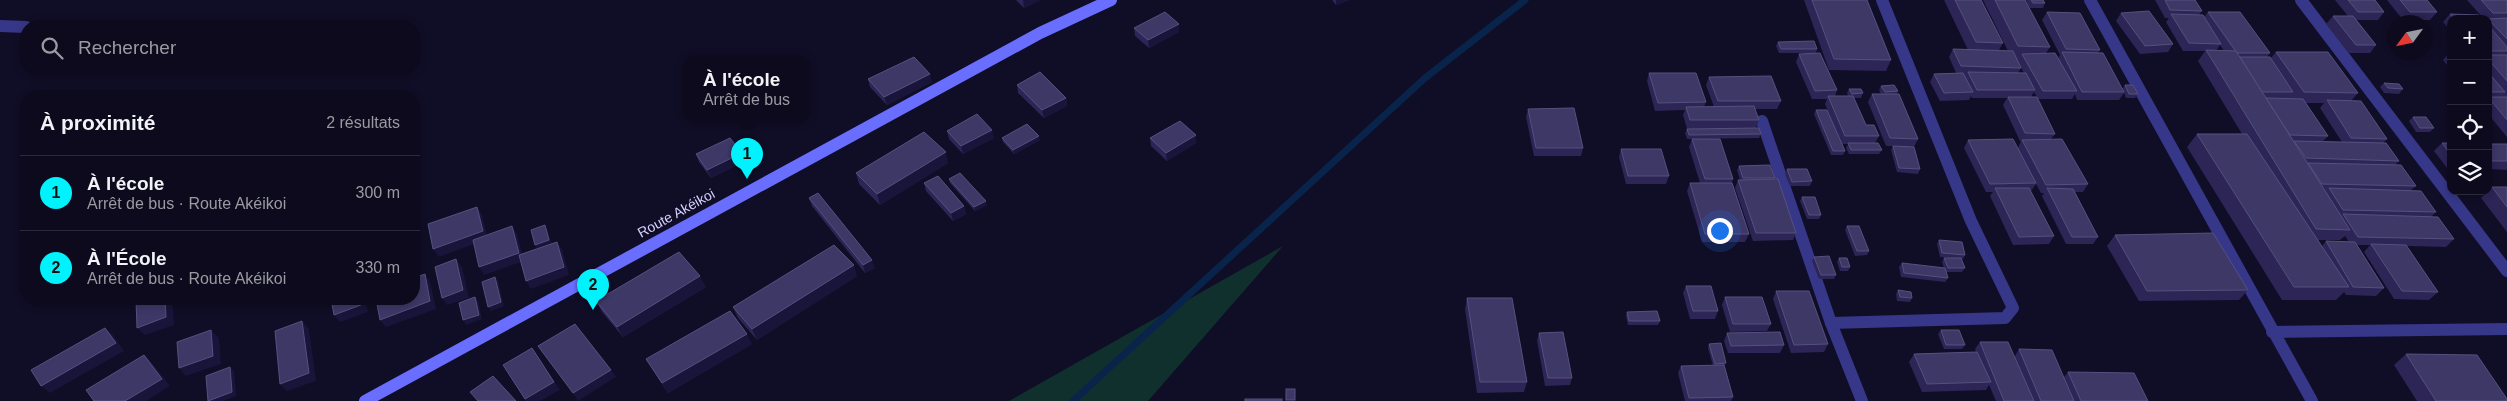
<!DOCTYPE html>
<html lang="fr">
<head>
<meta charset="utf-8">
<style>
  body { margin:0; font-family:Arial,sans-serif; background:#151325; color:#f1f3f6 }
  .controls { position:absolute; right:15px; top:15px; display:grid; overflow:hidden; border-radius:10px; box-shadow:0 2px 8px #0003 }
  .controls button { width:45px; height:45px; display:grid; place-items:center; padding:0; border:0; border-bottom:1px solid #2c2b3b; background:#0c0a1c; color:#f1f3f6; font:25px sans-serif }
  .compass { position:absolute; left:2387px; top:15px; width:45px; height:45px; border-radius:50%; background:#0c0a1c; box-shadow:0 2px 8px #0003; rotate:237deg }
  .you { position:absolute; left:1719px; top:230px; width:18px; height:18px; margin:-12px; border:4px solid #fff; border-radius:50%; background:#1a73e8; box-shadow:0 0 0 8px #1a73e833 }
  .badge { display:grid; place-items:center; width:32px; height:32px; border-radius:50%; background:#00f2fd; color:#111; font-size:16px; font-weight:700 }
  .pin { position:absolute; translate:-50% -41px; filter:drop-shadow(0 1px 2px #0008) }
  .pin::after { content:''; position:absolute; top:26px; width:18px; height:15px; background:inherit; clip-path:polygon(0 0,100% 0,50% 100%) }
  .popup { position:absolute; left:684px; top:56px; width:125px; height:65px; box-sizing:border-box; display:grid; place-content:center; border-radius:10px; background:#0c0a1c; filter:drop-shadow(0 1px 4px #0005); font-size:16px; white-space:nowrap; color:#9a9aa3 }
  .popup b { font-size:19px; color:#f1f3f6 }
  .popup::after { content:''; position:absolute; left:50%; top:100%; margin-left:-10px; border:10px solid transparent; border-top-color:#0c0a1c }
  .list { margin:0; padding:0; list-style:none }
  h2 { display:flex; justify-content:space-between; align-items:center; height:65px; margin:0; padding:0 20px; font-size:21px }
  h2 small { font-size:16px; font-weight:400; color:#9a9aa3 }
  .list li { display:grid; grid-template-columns:32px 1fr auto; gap:15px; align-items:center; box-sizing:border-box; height:75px; padding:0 20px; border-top:1px solid #2c2b3b }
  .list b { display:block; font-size:19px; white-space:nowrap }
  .list p { margin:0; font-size:16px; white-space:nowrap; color:#9a9aa3 }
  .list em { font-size:16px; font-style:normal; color:#9a9aa3 }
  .icon { flex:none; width:28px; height:28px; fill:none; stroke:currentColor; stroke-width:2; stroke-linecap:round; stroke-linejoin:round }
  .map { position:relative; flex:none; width:2507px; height:401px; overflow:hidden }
  .search { position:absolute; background:#0c0a1c; box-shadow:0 2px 8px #0003; left:20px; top:20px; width:400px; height:55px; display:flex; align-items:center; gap:12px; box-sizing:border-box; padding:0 18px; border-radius:20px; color:#9a9aa3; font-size:19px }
  .panel { position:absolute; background:#0c0a1c; box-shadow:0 2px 8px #0003; left:20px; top:90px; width:400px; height:215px; border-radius:20px }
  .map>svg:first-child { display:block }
  .green { fill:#10302d }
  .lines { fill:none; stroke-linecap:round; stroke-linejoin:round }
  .stream { stroke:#09244a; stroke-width:7 }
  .street { stroke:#363788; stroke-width:12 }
  .secondary { stroke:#696eff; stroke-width:12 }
  .wall { fill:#2c2555; fill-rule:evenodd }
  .shaded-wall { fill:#19143a }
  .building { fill:#3e3867; stroke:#56507f }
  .labels { text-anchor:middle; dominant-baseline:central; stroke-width:4; stroke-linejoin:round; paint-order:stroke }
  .street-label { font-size:14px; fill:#d5d2ff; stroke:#100d26 }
</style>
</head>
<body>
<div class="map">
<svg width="2507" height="401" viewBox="0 0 2507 401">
  <rect width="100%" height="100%" fill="#100d26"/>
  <polygon class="green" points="1283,246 1148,401 1009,401"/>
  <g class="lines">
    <polyline class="stream" points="1073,401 1425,78 1525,0"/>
    <g class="street">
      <polyline points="2090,0 2312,401"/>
      <polyline points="2301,0 2507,271"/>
      <polyline points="0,26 26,27"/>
      <polyline points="1762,121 1831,323 1862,401"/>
      <polyline points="1831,323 2005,318 2013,308 1971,221 1882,0"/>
      <polyline points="2272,332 2507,329"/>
    </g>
    <polyline class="secondary" points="365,401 1040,33 1111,0"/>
  </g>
  <g class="wall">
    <polygon points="1016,0 1041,0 1024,8"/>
    <polygon points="1332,0 1350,0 1336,5"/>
    <polygon points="1804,0 1867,0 1891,60 1886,71 1829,70"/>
    <path d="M1944,0h37l22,43 -4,7 9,1 -25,-51h42l25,47 -4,6 12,5 2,-3 -18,-35 5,-8 53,38 -2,3 24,36 3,-4 13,9 -3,4h-9l-2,-5 -5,7h-42l-2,-6 -3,5h-34l-4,-7 -3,5 24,37 -4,5 37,45 -5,8h-8l23,45 -5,7h-27l-24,-48 2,-3h-3l-5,-9 -5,7 23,45 -5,8 -36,1 -23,-49 3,-4h-7l-22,-44 4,-8 50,8 3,-7h-1l-17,-36 4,-7h-35l-1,-2 -2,4 -29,1 -10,-19 4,-8 22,-1 -7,-16 4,-8 15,1zM2021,68l3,5h-6z"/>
    <polygon points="2026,0 2043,0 2045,3 2043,8 2030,8"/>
    <path d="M2155,0h40l7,11 -3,4 5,2 4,-5 62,41 -3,4 3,2 6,-7 82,41 -7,8 36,38 -4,4 16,18 -4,4 21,21 -5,4 25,22 -4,4 22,23 -8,8 -39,-1 31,46 -9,8 -35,-1 -30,-47 6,-7h-13l27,43 -8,8 -30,-1 -2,-3 -8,8h-54l-95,-153 10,-13h45l-44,-73 7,-10h-22l-17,-29 3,-4h-4zM2220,45l4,6h-8zM2306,103h18l-4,5 22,34 -19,-1 5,-5zM2345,236l4,6 -23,-1 -4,5 -4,-6h22z"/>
    <polygon points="2335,0 2375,0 2384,12 2378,20 2356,20 2376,45 2370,53 2349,53 2326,24 2333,16 2348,16"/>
    <polygon points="2387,0 2427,0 2437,12 2430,20 2403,20"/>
    <polygon points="2467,0 2507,0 2507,137 2488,114 2488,19 2484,19"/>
    <polygon points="2121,13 2173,44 2168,52 2140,54 2116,21"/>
    <polygon points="2450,14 2483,19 2451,19 2451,31 2443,22"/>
    <polygon points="1179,24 1179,32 1149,48 1135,36 1134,28"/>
    <polygon points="1778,42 1817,49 1816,53 1779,53 1776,46"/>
    <polygon points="2450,52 2451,52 2451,70 2443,60"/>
    <polygon points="1799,54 1837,90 1835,96 1848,96 1847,93 1849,89 1863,93 1861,98 1854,98 1866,125 1879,136 1875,143 1882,150 1879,154 1849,154 1846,148 1848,144 1842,144 1845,151 1843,155 1831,155 1814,114 1816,110 1830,116 1825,104 1827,99 1812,99 1796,62"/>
    <polygon points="1649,73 1706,102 1704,107 1714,107 1706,85 1709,77 1781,101 1777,109 1755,109 1759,120 1756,128 1687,129 1683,115 1685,110 1655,111 1647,81"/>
    <polygon points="868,79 932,82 887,105 870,87"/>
    <polygon points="2384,83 2403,89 2399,94 2384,93 2380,87"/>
    <polygon points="1017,85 1066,98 1067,106 1044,118 1018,93"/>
    <polygon points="1881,86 1898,91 1897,94 1918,139 1914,147 1905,147 1920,169 1918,174 1897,172 1891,150 1893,146 1886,146 1868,102 1872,94 1881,94 1879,90"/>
    <polygon points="1528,109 1583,148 1581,156 1534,156 1526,117"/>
    <polygon points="2413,117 2434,128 2430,132 2416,132 2409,121"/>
    <polygon points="1687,129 1761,134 1759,138 1687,139 1685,133"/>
    <polygon points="947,131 994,138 963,154 949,139"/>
    <polygon points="1196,135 1196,143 1167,161 1151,146 1150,138"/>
    <polygon points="1002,138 1040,140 1014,154 1003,142"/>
    <polygon points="1692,139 1733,179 1732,183 1749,234 1745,242 1702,242 1687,191 1690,183 1700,183 1689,147"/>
    <polygon points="2442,143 2451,143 2451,168 2447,168 2434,151"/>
    <polygon points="2488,144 2507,144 2507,170 2488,169"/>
    <polygon points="1621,149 1669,176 1666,184 1626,184 1619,157"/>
    <polygon points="696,154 745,161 711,178 699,162"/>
    <polygon points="948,163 880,205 859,184 856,173"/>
    <polygon points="1739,166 1775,178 1774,179 1796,233 1793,240 1753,241 1735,188 1738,180 1740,180 1737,170"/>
    <polygon points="1787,169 1812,181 1810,186 1790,186 1785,174"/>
    <polygon points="949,179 987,205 975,211 950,183"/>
    <polygon points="924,183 964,206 966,214 953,221 926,191"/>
    <polygon points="2492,187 2507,187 2507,232 2481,198"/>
    <polygon points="1802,197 1821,215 1819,219 1807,219 1800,201"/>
    <polygon points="809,198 875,268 865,273 812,206"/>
    <polygon points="1847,226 1869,251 1867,255 1855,256 1845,230"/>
    <polygon points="2115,235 2248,290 2239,300 2139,301 2107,246"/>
    <polygon points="1939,240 1965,255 1963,259 1961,259 1965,268 1962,272 1946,272 1948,278 1945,282 1901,277 1899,267 1902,263 1944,268 1942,262 1944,258 1951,258 1940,257 1937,244"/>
    <polygon points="1814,257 1836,275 1834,279 1819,279 1812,261"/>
    <polygon points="1839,258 1850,267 1848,271 1840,271 1837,262"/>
    <polygon points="857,276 757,340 738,318 733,307"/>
    <polygon points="1686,286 1718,311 1715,319 1690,319 1683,293"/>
    <polygon points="706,287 623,337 602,312 596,301"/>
    <polygon points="1898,290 1912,298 1910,302 1897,301 1896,294"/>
    <polygon points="1776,291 1828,344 1824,352 1791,353 1773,299"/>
    <polygon points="1725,297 1771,324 1767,331 1730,332 1722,305"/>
    <polygon points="1467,298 1527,382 1524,392 1477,393 1465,309"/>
    <polygon points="1627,312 1660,321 1658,325 1628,325 1626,316"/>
    <polygon points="1941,330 1965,345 1962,349 1944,349 1938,334"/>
    <polygon points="1539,333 1572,378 1570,385 1545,386 1537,340"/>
    <polygon points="1727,333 1784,345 1780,353 1728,353 1724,341"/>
    <polygon points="1980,342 2015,356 2019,349 2064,377 2068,372 2148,401 1996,401 1989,385 1986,390 1922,392 1909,362 1914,354 1976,352 1975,349"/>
    <polygon points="752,344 668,393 646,359"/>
    <polygon points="1709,344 1726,363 1724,367 1733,397 1731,401 1685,401 1678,373 1681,366 1713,366 1708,348"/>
    <polygon points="2406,354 2507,401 2417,401 2394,365"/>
  </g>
  <g class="shaded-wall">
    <polygon points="1023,0 1041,0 1024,8"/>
    <polygon points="1336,0 1350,0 1336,5"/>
    <polygon points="1179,24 1179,32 1149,48 1148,40"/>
    <polygon points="930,74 932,82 887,105 884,97"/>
    <polygon points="1066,98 1067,106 1044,118 1042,110"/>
    <polygon points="992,130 994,138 963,154 961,146"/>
    <polygon points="1196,135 1196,143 1167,161 1166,153"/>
    <polygon points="1039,136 1040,140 1014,154 1013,150"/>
    <polygon points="946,152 948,163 880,205 877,194"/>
    <polygon points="742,153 745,161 711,178 707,170"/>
    <polygon points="986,201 987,205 975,211 974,207"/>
    <polygon points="964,206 966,214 953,221 951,213"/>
    <polygon points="477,207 482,215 488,239 439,257 433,249"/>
    <polygon points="545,225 547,230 552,244 537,249 535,245"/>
    <polygon points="512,226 517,234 524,261 484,275 479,267"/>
    <polygon points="557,242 562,249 569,275 531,289 526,281"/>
    <polygon points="456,259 462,267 469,298 447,305 442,298"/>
    <polygon points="872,260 875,268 865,273 863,265"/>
    <polygon points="854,265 857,276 757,340 752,329"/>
    <polygon points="425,274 430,282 436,309 386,327 380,320"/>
    <polygon points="700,276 706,287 623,337 617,327"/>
    <polygon points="495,277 498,281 504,306 491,311 488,307"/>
    <polygon points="475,297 478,301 482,319 466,325 463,320"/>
    <polygon points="165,299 172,299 174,325 145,335 137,328"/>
    <polygon points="360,299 365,299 368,312 340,322 334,315"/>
    <polygon points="302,321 309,329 316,381 287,391 280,384"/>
    <polygon points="105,328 113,335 124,351 50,393 41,386"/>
    <polygon points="211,330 219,338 221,364 186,376 179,368"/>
    <polygon points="747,334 752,344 668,393 662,383"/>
    <polygon points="144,355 152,363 170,386 146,401 125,401"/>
    <polygon points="537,356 560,390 540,401 526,401 525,399"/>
    <polygon points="230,367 234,371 236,396 223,401 208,401"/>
    <polygon points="611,370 616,377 578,401 573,393"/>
  </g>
  <g class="building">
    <polygon points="1812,0 1867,0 1891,60 1834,59"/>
    <polygon points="1955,0 1981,0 2003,43 1976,42"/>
    <polygon points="1995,0 2025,0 2050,47 2018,46"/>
    <polygon points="2031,0 2043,0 2045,3 2033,3"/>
    <polygon points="2165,0 2195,0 2202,11 2170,10"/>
    <polygon points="2348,0 2375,0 2384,12 2358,12"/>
    <polygon points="2400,0 2427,0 2437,12 2410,12"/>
    <polygon points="2481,0 2507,0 2507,13 2493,13"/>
    <polygon points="2149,11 2173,44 2145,46 2121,13"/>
    <polygon points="1165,12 1179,24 1148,40 1134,28"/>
    <polygon points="2047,12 2080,13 2100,50 2066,49"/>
    <polygon points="2208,12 2240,12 2270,53 2237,53"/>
    <polygon points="2171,14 2203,15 2221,44 2189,43"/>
    <polygon points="2450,14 2479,15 2483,19 2454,19"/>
    <polygon points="2333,16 2353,16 2376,45 2356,45"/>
    <polygon points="2507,18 2507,39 2488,19"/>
    <polygon points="2488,25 2507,47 2507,51 2488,51"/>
    <polygon points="1814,41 1817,49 1781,49 1778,42"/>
    <polygon points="1953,49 2013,51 2021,68 1961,66"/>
    <polygon points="2206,50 2236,51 2350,230 2316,229"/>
    <polygon points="2062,52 2103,53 2124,92 2082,92"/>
    <polygon points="2276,52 2328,52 2358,93 2304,92"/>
    <polygon points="1820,53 1837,90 1815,91 1799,54"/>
    <polygon points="2055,53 2077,91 2043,91 2022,54"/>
    <polygon points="2488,55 2507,55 2507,81 2488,59"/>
    <polygon points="914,57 930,74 884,97 868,79"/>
    <polygon points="2240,57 2270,57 2293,92 2262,92"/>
    <polygon points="1040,72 1066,98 1042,110 1017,85"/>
    <polygon points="1968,72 2026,73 2035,90 1977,90"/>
    <polygon points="2488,72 2505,92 2488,92"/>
    <polygon points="1649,73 1696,73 1706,102 1658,103"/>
    <polygon points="1963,73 1973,92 1944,93 1934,74"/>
    <polygon points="1771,76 1781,101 1718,101 1709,77"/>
    <polygon points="2384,83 2399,84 2403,89 2388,88"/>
    <polygon points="1894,85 1898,91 1885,92 1881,86"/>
    <polygon points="2125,85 2133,85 2138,94 2129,94"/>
    <polygon points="1849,89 1861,89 1863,93 1852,94"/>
    <polygon points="1872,94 1899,94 1918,139 1890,138"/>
    <polygon points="1828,96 1853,96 1866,125 1874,125 1879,136 1845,136"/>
    <polygon points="2008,97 2037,97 2055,134 2025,133"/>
    <polygon points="2488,97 2507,97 2507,120"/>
    <polygon points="2266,98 2303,99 2328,136 2290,135"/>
    <polygon points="2327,100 2361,101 2387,139 2351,138"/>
    <polygon points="1754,106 1759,120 1690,120 1686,107"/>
    <polygon points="1574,108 1583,148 1536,148 1528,109"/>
    <polygon points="1816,110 1827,110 1845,151 1833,151"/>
    <polygon points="977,114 992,130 961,146 947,131"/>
    <polygon points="2413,117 2426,117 2434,128 2420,128"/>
    <polygon points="1180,121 1196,135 1166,153 1150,138"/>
    <polygon points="1027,124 1039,136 1013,150 1002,138"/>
    <polygon points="1759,128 1761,134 1689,135 1687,129"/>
    <polygon points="924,132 946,152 877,194 856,173"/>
    <polygon points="2197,134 2247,134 2349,287 2294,287"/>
    <polygon points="730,138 742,153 707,170 696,154"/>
    <polygon points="1692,139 1720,139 1733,179 1705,179"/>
    <polygon points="2013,139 2036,183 1990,184 1968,140"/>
    <polygon points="2062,139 2088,184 2046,185 2022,140"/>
    <polygon points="2294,141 2386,143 2399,161 2306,158"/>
    <polygon points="1848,143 1878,143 1882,150 1851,150"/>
    <polygon points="2442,143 2451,143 2451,155"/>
    <rect x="2488" y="144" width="19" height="17"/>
    <polygon points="1893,146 1914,147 1920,169 1899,168"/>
    <polygon points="1621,149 1661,149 1669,176 1628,176"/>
    <polygon points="2308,163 2401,165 2416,186 2322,184"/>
    <polygon points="1770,165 1775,178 1743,178 1739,166"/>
    <polygon points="1787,169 1807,169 1812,181 1792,182"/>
    <polygon points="960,173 986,201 974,207 949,179"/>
    <polygon points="938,176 964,206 951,213 924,183"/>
    <polygon points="1778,179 1796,233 1756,233 1738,180"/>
    <polygon points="1690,183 1732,183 1749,234 1705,234"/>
    <polygon points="2492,187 2507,187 2507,207"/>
    <polygon points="1995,188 2029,188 2054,236 2019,237"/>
    <polygon points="2047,188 2073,189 2098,237 2072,237"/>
    <polygon points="2329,188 2421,191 2436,212 2343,210"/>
    <polygon points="818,193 872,260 863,265 809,198"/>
    <polygon points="1802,197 1815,197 1821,215 1809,215"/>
    <polygon points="477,207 483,231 433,249 428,224"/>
    <polygon points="2343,214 2438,217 2454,239 2358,237"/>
    <polygon points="545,225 549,240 535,245 531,230"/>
    <polygon points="512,226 519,253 479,267 473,240"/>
    <polygon points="1847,226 1859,226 1869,251 1857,251"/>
    <polygon points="2213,233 2248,290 2147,291 2115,235"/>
    <polygon points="1939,240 1962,242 1965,255 1942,253"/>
    <polygon points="2326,241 2355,242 2384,288 2353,287"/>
    <polygon points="557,242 564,267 526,281 519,255"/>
    <polygon points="2371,244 2406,245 2438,292 2402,291"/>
    <polygon points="834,245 854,265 752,329 733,307"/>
    <polygon points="679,252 700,276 617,327 596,301"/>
    <polygon points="1829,256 1836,275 1821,275 1814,257"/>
    <polygon points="1839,258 1847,258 1850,267 1842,267"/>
    <polygon points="1944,258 1961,258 1965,268 1948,268"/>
    <polygon points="456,259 463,290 442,298 435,267"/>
    <polygon points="1902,263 1945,268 1948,278 1904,273"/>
    <polygon points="425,274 430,301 380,320 376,299 414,299 414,278"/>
    <polygon points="495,277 501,302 488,307 482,282"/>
    <polygon points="1686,286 1711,286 1718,311 1693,311"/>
    <polygon points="1898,290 1911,292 1912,298 1900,297"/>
    <polygon points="1776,291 1809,291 1828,344 1794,345"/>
    <polygon points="475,297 479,315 463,320 459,303"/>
    <polygon points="1725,297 1762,297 1771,324 1733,324"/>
    <polygon points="1467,298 1512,298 1527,382 1480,382"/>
    <polygon points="139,299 165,299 166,317 137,328 136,300"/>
    <polygon points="331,299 360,299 361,305 334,315"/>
    <polygon points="730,311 747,334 662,383 646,359"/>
    <polygon points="1657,311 1660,321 1629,321 1627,312"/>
    <polygon points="302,321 309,373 280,384 275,331"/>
    <polygon points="575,324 611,370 573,393 538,346"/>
    <polygon points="105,328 116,343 41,386 31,370"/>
    <polygon points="211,330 213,356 179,368 177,342"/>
    <polygon points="1941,330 1959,330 1965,345 1946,345"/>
    <polygon points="1563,332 1572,378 1548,378 1539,333"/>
    <polygon points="1780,332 1784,345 1731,346 1727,333"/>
    <polygon points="1980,342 2008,342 2034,401 2004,401"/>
    <polygon points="1721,343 1726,363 1715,364 1709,344"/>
    <polygon points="532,348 554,382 525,399 503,365"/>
    <polygon points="2019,349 2052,350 2074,401 2041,401"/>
    <polygon points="1977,352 1991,382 1927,384 1914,354"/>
    <polygon points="2406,354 2477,355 2507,399 2507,401 2436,401"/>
    <polygon points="144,355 162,379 125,401 94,401 86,390"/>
    <polygon points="1724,365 1733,397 1689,398 1681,366"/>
    <polygon points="230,367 232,392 208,401 206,376"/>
    <polygon points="2068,372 2134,373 2148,401 2081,401"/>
    <polygon points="493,376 516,401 478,401 470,392"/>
    <rect x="1286" y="389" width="9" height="11"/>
    <rect x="1245" y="399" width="37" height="2"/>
  </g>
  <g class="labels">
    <g class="street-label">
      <text transform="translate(676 213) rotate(-29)">Route Akéikoi</text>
    </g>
  </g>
</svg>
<div class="controls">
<button>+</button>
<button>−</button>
<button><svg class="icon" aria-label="locate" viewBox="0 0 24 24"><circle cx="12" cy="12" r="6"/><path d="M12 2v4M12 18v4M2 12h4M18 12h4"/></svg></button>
<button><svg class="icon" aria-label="layers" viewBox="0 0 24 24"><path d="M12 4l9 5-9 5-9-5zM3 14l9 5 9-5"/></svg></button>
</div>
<svg class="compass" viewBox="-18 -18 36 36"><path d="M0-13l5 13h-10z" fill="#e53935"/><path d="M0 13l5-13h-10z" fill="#9a9aa3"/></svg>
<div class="you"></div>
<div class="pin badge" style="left:747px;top:179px">1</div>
<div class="popup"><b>À l'école</b>Arrêt de bus</div>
<div class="pin badge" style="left:593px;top:310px">2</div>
<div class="search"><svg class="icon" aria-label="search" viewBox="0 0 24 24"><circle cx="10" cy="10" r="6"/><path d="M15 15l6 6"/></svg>Rechercher</div>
<section class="panel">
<h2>À proximité<small>2 résultats</small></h2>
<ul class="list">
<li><span class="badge">1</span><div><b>À l'école</b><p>Arrêt de bus · Route Akéikoi</p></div><em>300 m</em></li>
<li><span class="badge">2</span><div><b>À l'École</b><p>Arrêt de bus · Route Akéikoi</p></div><em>330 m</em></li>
</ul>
</section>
</div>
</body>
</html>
